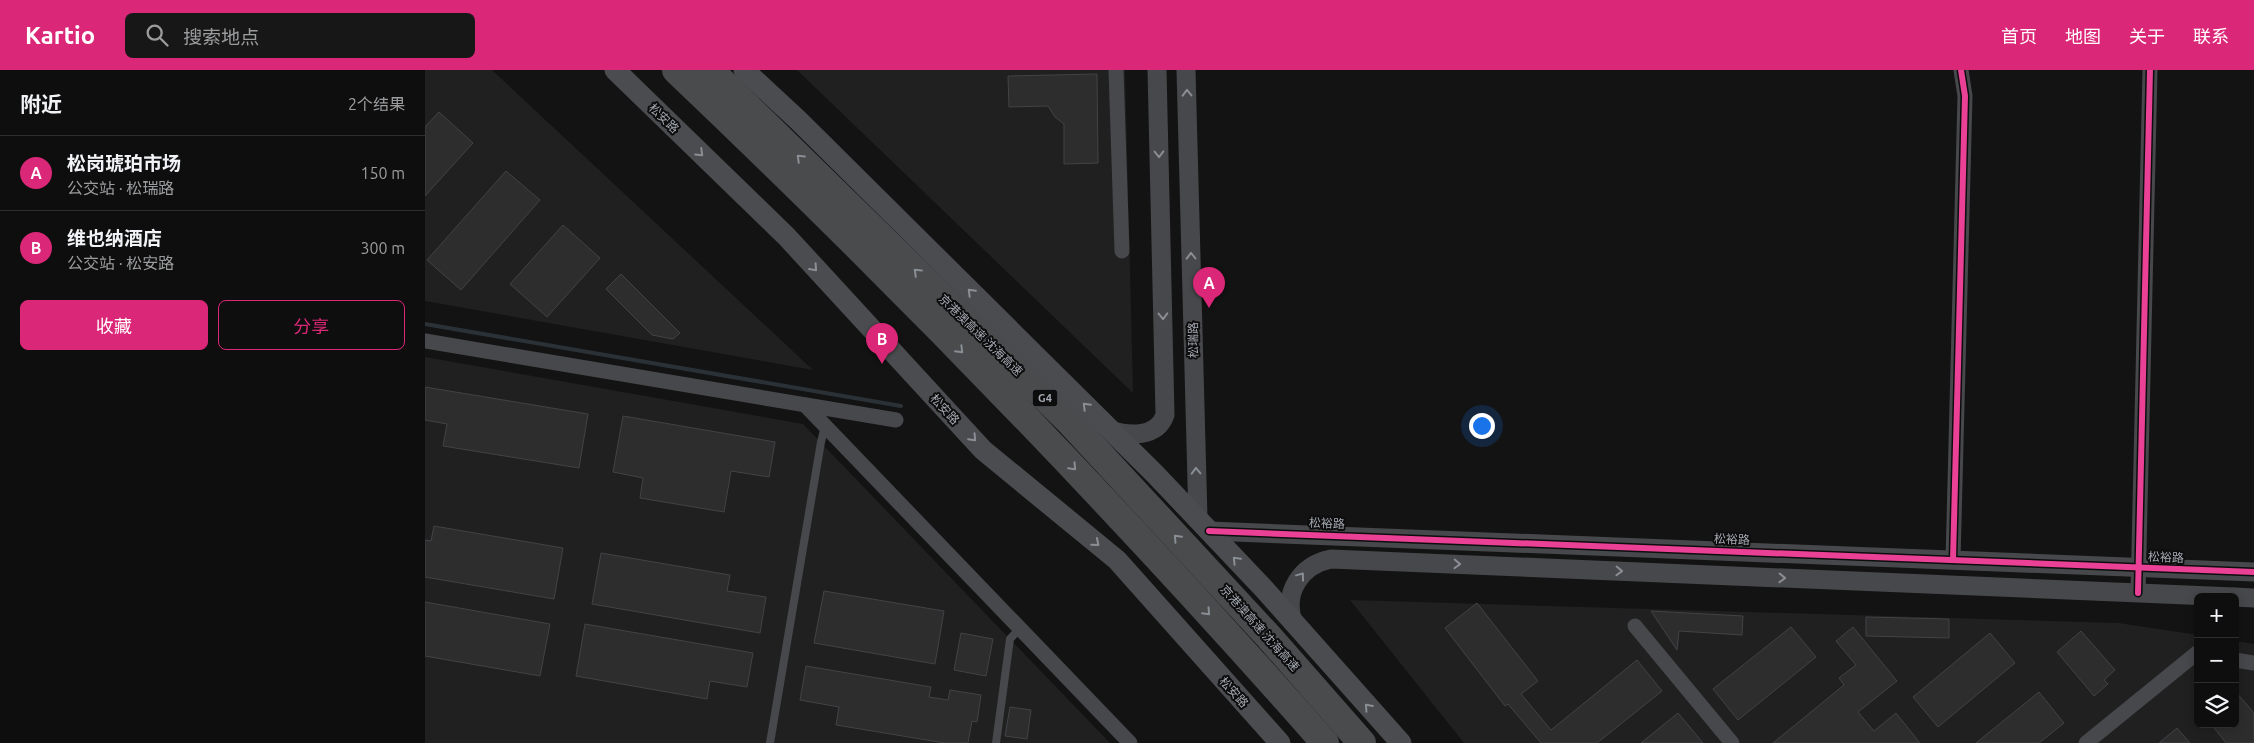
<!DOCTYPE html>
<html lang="zh">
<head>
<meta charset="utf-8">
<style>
  body { margin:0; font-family:Ubuntu,"Noto Sans SC",sans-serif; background:#171717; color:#f1f3f6 }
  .controls { position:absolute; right:15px; bottom:15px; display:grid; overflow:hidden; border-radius:8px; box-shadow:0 2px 12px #0003 }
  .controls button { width:45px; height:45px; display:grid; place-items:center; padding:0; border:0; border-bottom:1px solid #2e2e2e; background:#0e0e0e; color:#f1f3f6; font:25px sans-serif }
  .you { position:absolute; left:1056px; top:355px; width:18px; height:18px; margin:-12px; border:4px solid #fff; border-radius:50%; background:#1a73e8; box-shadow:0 0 0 8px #1a73e833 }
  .badge { display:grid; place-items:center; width:32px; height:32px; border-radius:50%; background:#db2777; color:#fff; font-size:16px; font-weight:700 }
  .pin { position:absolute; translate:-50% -41px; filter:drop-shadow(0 1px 2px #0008) }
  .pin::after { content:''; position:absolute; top:26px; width:18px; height:15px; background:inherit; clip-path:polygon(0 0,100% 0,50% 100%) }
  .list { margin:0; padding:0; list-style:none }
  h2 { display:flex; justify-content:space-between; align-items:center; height:65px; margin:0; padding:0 20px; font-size:21px }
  h2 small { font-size:16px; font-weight:400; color:#9b9c9e }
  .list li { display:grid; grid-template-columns:32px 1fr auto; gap:15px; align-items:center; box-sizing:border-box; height:75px; padding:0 20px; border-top:1px solid #2e2e2e }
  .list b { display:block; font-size:19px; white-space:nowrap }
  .list p { margin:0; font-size:16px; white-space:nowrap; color:#9b9c9e }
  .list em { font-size:16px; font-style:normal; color:#9b9c9e }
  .actions { display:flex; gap:10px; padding:15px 20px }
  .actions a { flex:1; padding:11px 0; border:1px solid #db2777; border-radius:8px; text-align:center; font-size:18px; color:#db2777 }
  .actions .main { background:#db2777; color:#fff }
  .icon { flex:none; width:28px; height:28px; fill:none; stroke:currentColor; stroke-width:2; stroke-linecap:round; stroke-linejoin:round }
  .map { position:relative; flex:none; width:1829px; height:673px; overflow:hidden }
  header { display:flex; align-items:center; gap:30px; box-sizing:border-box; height:70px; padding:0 25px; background:#db2777; color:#fff }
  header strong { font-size:24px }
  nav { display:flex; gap:28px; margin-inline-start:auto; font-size:18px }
  .search { width:350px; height:45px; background:#171717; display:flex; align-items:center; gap:12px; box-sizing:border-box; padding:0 18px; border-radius:8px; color:#9b9c9e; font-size:19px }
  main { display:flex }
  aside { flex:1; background:#0e0e0e }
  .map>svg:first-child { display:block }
  .built { fill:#202021 }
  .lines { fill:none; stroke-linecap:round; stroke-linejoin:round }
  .stream { stroke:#2b3237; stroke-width:4 }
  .building { fill:#2d2d2e; stroke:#424346 }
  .service { stroke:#47484b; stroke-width:8 }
  .minor { stroke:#47484b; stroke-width:15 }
  .tertiary { stroke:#47484b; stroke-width:19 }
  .secondary { stroke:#4b4c4f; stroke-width:21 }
  .motorway { stroke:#494b4d; stroke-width:28 }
  .cycleway-casing { stroke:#0d0d0e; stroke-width:9 }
  .cycleway { stroke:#ea4096; stroke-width:6 }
  .oneway { stroke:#898d94 }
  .oneway2 { stroke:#8a8e95 }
  .oneway3 { stroke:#898e94 }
  .labels { text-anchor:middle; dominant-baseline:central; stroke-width:4; stroke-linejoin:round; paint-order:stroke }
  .shield { fill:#0d0d0e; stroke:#777b82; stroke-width:1 }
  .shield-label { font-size:11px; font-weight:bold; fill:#a5aab3 }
  .street-label { font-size:12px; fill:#a5aab3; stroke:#0d0d0e }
</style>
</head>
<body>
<header>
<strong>Kartio</strong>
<div class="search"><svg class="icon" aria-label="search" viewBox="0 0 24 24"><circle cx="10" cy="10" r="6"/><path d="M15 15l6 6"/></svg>搜索地点</div>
<nav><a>首页</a><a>地图</a><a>关于</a><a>联系</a></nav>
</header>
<main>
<aside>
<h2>附近<small>2个结果</small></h2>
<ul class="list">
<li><span class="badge">A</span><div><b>松岗琥珀市场</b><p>公交站 · 松瑞路</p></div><em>150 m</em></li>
<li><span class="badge">B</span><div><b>维也纳酒店</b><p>公交站 · 松安路</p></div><em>300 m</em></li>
</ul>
<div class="actions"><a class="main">收藏</a><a>分享</a></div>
</aside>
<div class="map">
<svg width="1829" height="673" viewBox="0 0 1829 673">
  <rect width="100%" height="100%" fill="#131313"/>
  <g class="built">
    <polygon points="0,0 67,0 388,300 0,231"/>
    <polygon points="372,0 700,0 708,323"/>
    <polygon points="0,287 378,354 685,673 0,673"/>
    <polygon points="925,530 1693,553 1773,565 1773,654 1810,654 1810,571 1829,574 1829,673 1039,673"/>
  </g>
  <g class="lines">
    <polyline class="stream" points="0,254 476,336"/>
  </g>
  <g class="building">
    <polygon points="672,4 673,93 639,94 639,54 630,47 623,36 584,37 583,6"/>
    <polygon points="14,42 48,73 0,126 0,57"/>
    <polygon points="81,101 115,130 36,220 2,190"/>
    <polygon points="138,155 175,188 122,247 85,214"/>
    <polygon points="196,204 255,263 248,269 227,265 181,219"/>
    <polygon points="0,317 163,344 154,398 18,376 22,354 0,350"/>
    <polygon points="198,346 350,372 344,407 306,401 299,442 215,428 218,408 188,402"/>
    <polygon points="9,456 138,478 129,529 0,507 0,470 6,471"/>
    <polygon points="176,483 305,505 302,521 341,527 335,563 167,534"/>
    <polygon points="399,521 519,541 510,594 389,573"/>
    <polygon points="0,532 125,554 115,606 0,586"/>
    <polygon points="1052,533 1113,611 1096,624 1126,660 1212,590 1237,621 1172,673 1116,673 1083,634 1080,636 1020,558"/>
    <polygon points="1226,541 1318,546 1317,565 1254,561 1252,580"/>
    <polygon points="1441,547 1524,549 1524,568 1441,566"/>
    <polygon points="160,554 328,583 322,617 285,611 282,629 151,606"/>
    <polygon points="1366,557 1391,587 1313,650 1288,619"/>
    <polygon points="1428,557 1472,611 1433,642 1449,661 1471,643 1495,673 1348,673 1419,615 1414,608 1431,595 1411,571"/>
    <polygon points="1656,561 1690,600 1679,610 1683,614 1669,626 1632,582"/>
    <polygon points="536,563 568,569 561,606 529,600"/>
    <polygon points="1565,563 1590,593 1513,657 1488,627"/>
    <polygon points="381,596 506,617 504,627 523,630 525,620 556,625 552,652 547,651 543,673 520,673 411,655 414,637 375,630"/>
    <polygon points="1810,621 1829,643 1829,673 1801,673 1786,654 1810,654"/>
    <polygon points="1614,622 1639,653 1614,673 1551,673"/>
    <polygon points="585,637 606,640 602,669 580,666"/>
    <polygon points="1253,643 1278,673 1216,673"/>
    <polygon points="1752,658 1765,673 1734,673"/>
  </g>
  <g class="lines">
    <g class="service">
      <polyline points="345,673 396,372 400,356"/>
      <polyline points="571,673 585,569 595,558"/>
    </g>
    <g class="minor">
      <polyline points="691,0 697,181"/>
      <polyline points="0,271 471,350"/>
      <polyline points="380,335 705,673"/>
      <polyline points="1528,490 1540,26 1536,0"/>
      <polyline points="1713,523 1725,0"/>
      <polyline points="1210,556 1307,673"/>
      <polyline points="1810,590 1829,593"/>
      <polyline points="1661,673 1773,582"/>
    </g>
    <g class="tertiary">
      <polyline points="761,0 773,449"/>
      <path d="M685,360c19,6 47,8 55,-15l-8,-345"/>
      <polyline points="784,461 1829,502"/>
      <polyline points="1810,527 1829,528"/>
      <path d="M868,552c-10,-30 8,-57 38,-63l903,38"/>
    </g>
    <g class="secondary">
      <polyline points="190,0 362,167 558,380 692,490 855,673"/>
      <polyline points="319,0 373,50 730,404 840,520 976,673"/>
    </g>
    <g class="motorway">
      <path d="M251,0c226,215 443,439 649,673"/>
      <polyline points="285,0 645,352 844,567 937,673"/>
    </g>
    <defs>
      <g id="cycleway">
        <polyline points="784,461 1829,502"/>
        <polyline points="1528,490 1540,26 1536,0"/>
        <polyline points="1713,523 1725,0"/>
      </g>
    </defs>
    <use href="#cycleway" class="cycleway-casing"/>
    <use href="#cycleway" class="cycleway"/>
  </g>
  <defs><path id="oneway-chevron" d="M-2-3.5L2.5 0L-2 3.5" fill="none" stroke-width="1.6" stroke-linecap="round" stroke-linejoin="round" transform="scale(1.25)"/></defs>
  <g class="oneway">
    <use href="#oneway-chevron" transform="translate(762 23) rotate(-91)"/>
    <use href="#oneway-chevron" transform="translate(734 84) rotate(89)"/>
    <use href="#oneway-chevron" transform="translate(766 186) rotate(-91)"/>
    <use href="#oneway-chevron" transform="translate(738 246) rotate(89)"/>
    <use href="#oneway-chevron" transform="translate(771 401) rotate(-92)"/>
    <use href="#oneway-chevron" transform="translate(1032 494) rotate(2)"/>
    <use href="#oneway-chevron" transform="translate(1194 501) rotate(2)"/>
    <use href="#oneway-chevron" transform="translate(876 506) rotate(-53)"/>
    <use href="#oneway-chevron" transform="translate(1357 508) rotate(2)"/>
  </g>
  <g class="oneway2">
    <use href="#oneway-chevron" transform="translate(275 83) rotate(44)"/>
    <use href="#oneway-chevron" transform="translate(389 198) rotate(48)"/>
    <use href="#oneway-chevron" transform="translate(546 222) rotate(-135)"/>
    <use href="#oneway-chevron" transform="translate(661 336) rotate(-135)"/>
    <use href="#oneway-chevron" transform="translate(548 368) rotate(47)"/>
    <use href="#oneway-chevron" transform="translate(671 473) rotate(40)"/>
    <use href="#oneway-chevron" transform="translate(811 490) rotate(-134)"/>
    <use href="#oneway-chevron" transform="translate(943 637) rotate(-132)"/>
  </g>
  <g class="oneway3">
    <use href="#oneway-chevron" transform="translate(375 88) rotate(-136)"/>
    <use href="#oneway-chevron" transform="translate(492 202) rotate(-136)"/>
    <use href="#oneway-chevron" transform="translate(535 280) rotate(45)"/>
    <use href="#oneway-chevron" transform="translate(648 397) rotate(47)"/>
    <use href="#oneway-chevron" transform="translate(752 468) rotate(-133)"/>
    <use href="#oneway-chevron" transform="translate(782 542) rotate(47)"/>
  </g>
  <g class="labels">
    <rect class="shield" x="607.5" y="319.5" width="25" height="17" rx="4"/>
    <g class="shield-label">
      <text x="620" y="328">G4</text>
    </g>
    <g class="street-label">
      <text transform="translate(239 48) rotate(44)">松安路</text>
      <text transform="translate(556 265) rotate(44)">京港澳高速 沈海高速</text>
      <text transform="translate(768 270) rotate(-91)">松瑞路</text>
      <text transform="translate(520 339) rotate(47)">松安路</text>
      <text transform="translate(902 453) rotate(2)">松裕路</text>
      <text transform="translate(1307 469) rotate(2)">松裕路</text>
      <text transform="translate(1741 487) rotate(2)">松裕路</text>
      <text transform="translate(835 558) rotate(48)">京港澳高速 沈海高速</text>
      <text transform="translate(809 622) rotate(48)">松安路</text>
    </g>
  </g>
</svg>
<div class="controls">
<button>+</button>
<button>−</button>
<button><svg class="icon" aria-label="layers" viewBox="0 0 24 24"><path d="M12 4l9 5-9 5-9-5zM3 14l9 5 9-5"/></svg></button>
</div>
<div class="you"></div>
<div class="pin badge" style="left:784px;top:238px">A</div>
<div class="pin badge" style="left:457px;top:294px">B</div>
</div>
</main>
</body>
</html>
